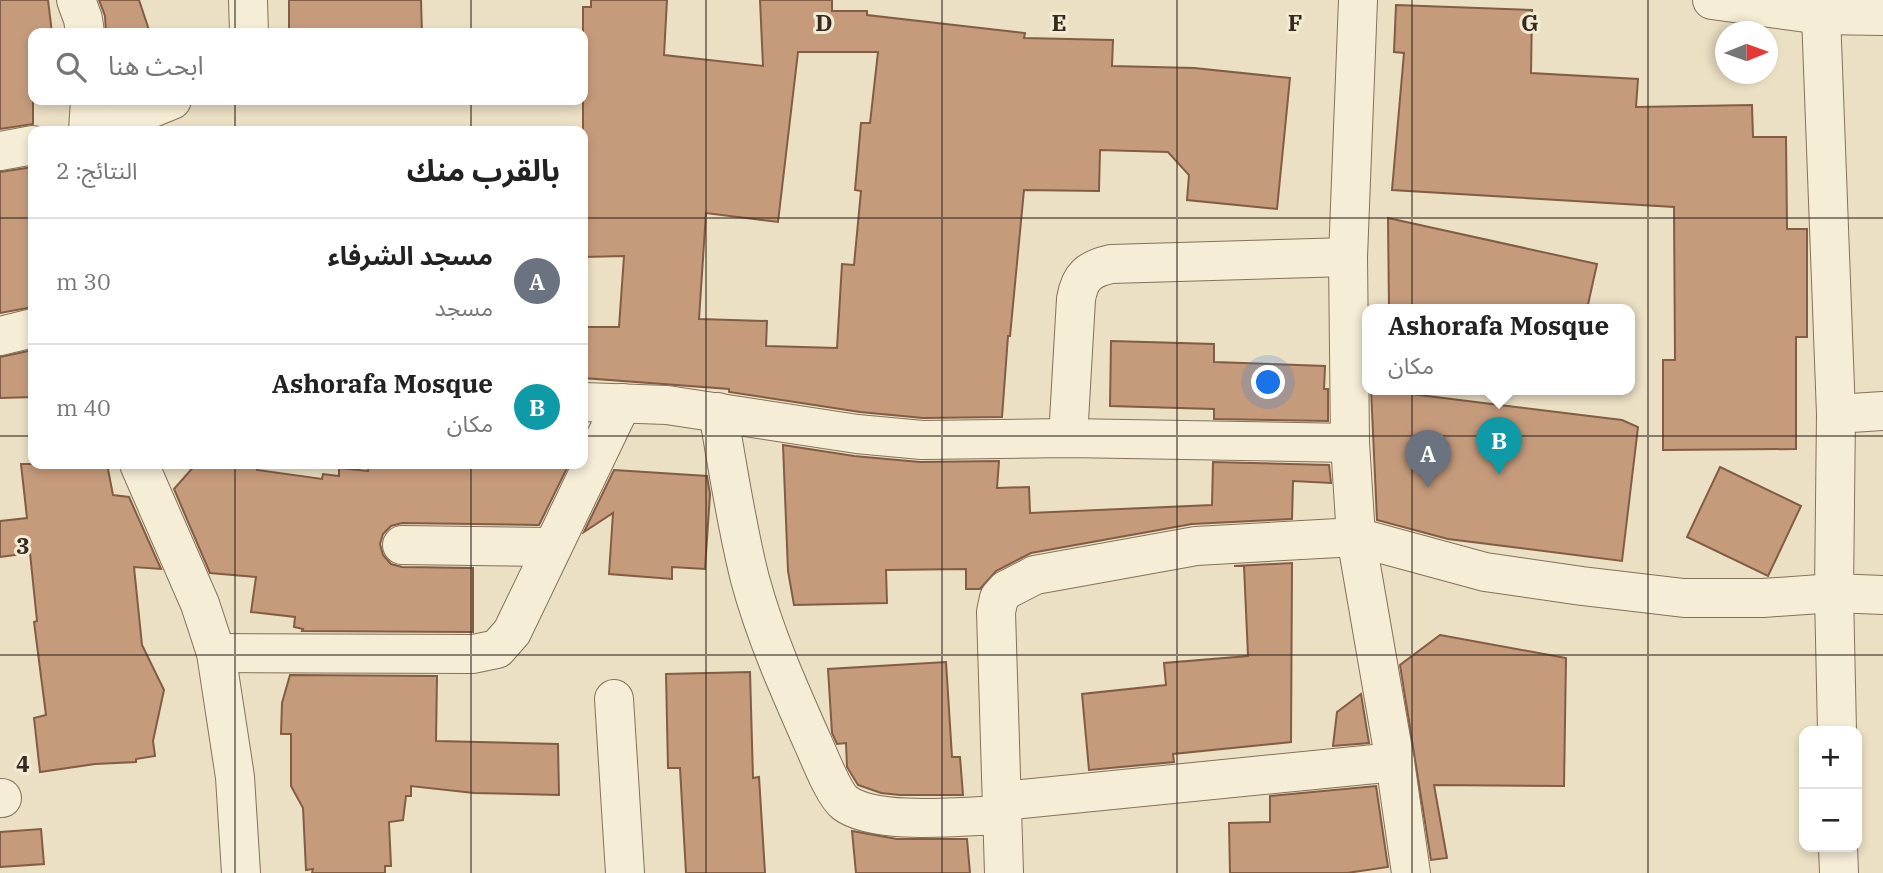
<!DOCTYPE html>
<html lang="ar">
<head>
<meta charset="utf-8">
<style>
  body { margin:0; font-family:"IBM Plex Serif","Noto Sans Arabic",serif; background:#f6f6f6; color:#222; direction:rtl }
  .controls { position:absolute; right:21px; bottom:21px; display:grid; overflow:hidden; border-radius:14px; box-shadow:0 4px 10px #0003 }
  .controls button { width:63px; height:63px; display:grid; place-items:center; padding:0; border:0; border-bottom:2px solid #e0e0e0; background:#fff; color:#222; font:35px sans-serif }
  .compass { position:absolute; left:1715px; top:21px; width:63px; height:63px; border-radius:50%; background:#fff; box-shadow:0 4px 10px #0003; rotate:89deg }
  .you { position:absolute; left:1269px; top:383px; width:24px; height:24px; margin:-18px; border:5px solid #fff; border-radius:50%; background:#1a73e8; box-shadow:0 0 0 10px #1a73e833 }
  .badge { display:grid; place-items:center; width:46px; height:46px; border-radius:50%; background:#7c3aed; color:#fff; font-size:23px; font-weight:700 }
  .pin { position:absolute; translate:-50% -58px; filter:drop-shadow(0 2px 4px #0008) }
  .pin::after { content:''; position:absolute; top:37px; width:24px; height:21px; background:inherit; clip-path:polygon(0 0,100% 0,50% 100%) }
  .popup { position:absolute; left:1362px; top:304px; width:273px; height:91px; box-sizing:border-box; display:grid; place-content:center; border-radius:14px; background:#fff; filter:drop-shadow(0 2px 5px #0005); font-size:23px; white-space:nowrap; color:#767676 }
  .popup b { font-size:26px; color:#222 }
  .popup::after { content:''; position:absolute; left:50%; top:100%; margin-left:-14px; border:14px solid transparent; border-top-color:#fff }
  .list { margin:0; padding:0; list-style:none }
  h2 { display:flex; justify-content:space-between; align-items:center; height:91px; margin:0; padding:0 28px; font-size:30px }
  h2 small { font-size:23px; font-weight:400; color:#767676 }
  .list li { display:grid; grid-template-columns:46px 1fr auto; gap:21px; align-items:center; box-sizing:border-box; height:126px; padding:0 28px; border-top:2px solid #e0e0e0 }
  .list b { display:block; font-size:26px; white-space:nowrap }
  .list p { margin:0; font-size:23px; white-space:nowrap; color:#767676 }
  .list em { font-size:23px; font-style:normal; color:#767676 }
  .icon { flex:none; width:38px; height:38px; fill:none; stroke:currentColor; stroke-width:2; stroke-linecap:round; stroke-linejoin:round }
  .map { position:relative; flex:none; width:1883px; height:873px; overflow:hidden; direction:ltr }
  .search { position:absolute; background:#fff; box-shadow:0 4px 10px #0003; left:28px; top:28px; width:560px; height:77px; display:flex; align-items:center; gap:18px; box-sizing:border-box; padding:0 24px; border-radius:14px; color:#767676; font-size:26px }
  .panel { position:absolute; background:#fff; box-shadow:0 4px 10px #0003; left:28px; top:126px; width:560px; height:343px; border-radius:14px; direction:rtl }
  .map>svg:first-child { display:block }
  .building { fill:#c69b7c; stroke:#825c43; stroke-width:2; fill-rule:evenodd }
  .lines { fill:none; stroke-linecap:round; stroke-linejoin:round }
  .minor-casing { stroke:#84715c; stroke-width:40 }
  .minor { stroke:#f6edd6; stroke-width:38 }
  .grid { fill:none; stroke:#352a1f; stroke-width:2; stroke-opacity:0.55 }
  .grid-label { font-size:23px; text-anchor:middle; font-weight:bold; fill:#352a1f; stroke:#f3ead3; stroke-width:6; stroke-linejoin:round; paint-order:stroke }
</style>
</head>
<body>
<div class="map">
<svg width="1883" height="873" viewBox="0 0 1883 873">
  <rect width="100%" height="100%" fill="#ebdfc4"/>
  <g class="building">
    <polygon points="0,0 48,0 52,33 33,33 33,124 0,129"/>
    <polygon points="99,0 139,0 150,33 106,33 105,16"/>
    <polygon points="289,0 421,0 422,33 289,33"/>
    <path d="M591,0h76l-3,55 99,11 -3,-66h72v11h35v4l158,18 -1,5 89,2 -1,26 82,2 96,10 -13,131 -90,-9 2,-25 -21,-23 -68,-2 -1,41 -75,-1 -14,146h-2l-6,81 -79,1 -63,-6 -131,-20v-3l-146,-11v-51h36l5,-71 -41,1v-250h8zM798,52h80l-8,71h-9l-6,67 6,1 -7,74 -12,-1 -5,84 -71,-2 1,-25 -68,-2 7,-106 72,9z"/>
    <polygon points="1396,5 1532,10 1531,73 1638,79 1636,107 1752,105 1753,137 1786,137 1787,229 1807,229 1807,337 1796,337 1796,449 1663,450 1663,360 1675,360 1674,207 1392,190 1404,53 1394,52"/>
    <polygon points="33,167 33,307 0,313 0,172"/>
    <polygon points="1388,218 1597,264 1587,309 1389,309"/>
    <polygon points="1111,341 1214,344 1214,362 1325,366 1324,389 1328,389 1328,421 1214,419 1214,409 1110,406"/>
    <polygon points="33,350 33,397 0,398 0,357"/>
    <polygon points="1371,389 1622,420 1638,427 1622,561 1448,539 1377,520"/>
    <polygon points="783,445 854,456 920,462 999,461 997,488 1029,487 1030,513 1212,505 1213,462 1329,465 1331,483 1293,481 1292,519 1192,524 1031,553 996,571 980,589 966,589 966,569 886,570 887,603 794,605 788,571"/>
    <polygon points="21,464 107,464 113,495 129,497 161,569 134,567 142,645 164,690 153,741 155,756 136,759 136,762 95,764 40,772 34,718 46,715 34,622 37,621 30,553 0,557 0,521 27,518"/>
    <polygon points="196,464 257,464 257,470 322,479 323,474 339,476 339,468 368,471 369,464 569,464 539,525 402,523 391,526 383,534 380,544 383,555 391,564 402,567 473,568 473,632 471,632 302,631 303,629 294,627 295,617 251,612 256,577 210,573 174,489"/>
    <polygon points="1720,467 1801,506 1768,576 1687,537"/>
    <polygon points="614,470 707,476 710,494 705,569 672,567 672,579 609,574 613,513 584,532"/>
    <polygon points="1292,563 1291,742 1173,754 1174,762 1089,770 1082,694 1166,685 1164,663 1248,656 1244,566 1234,566"/>
    <polygon points="1440,635 1566,658 1564,786 1434,785 1447,858 1431,860 1400,665"/>
    <polygon points="946,662 952,757 960,757 963,795 900,795 881,793 858,785 847,767 846,743 837,744 832,733 828,669"/>
    <polygon points="750,672 753,778 759,777 765,873 686,873 680,768 668,768 666,674"/>
    <polygon points="290,675 437,676 436,741 558,744 559,795 474,793 411,786 411,796 406,796 403,820 389,822 391,866 385,866 385,873 312,873 313,869 306,870 303,808 291,786 291,734 281,734 282,703"/>
    <polygon points="1361,694 1369,743 1333,746 1337,712"/>
    <polygon points="1376,786 1388,867 1347,873 1230,873 1229,823 1270,822 1270,796"/>
    <polygon points="41,829 44,864 0,867 0,832"/>
    <polygon points="852,831 897,839 967,839 970,873 856,873"/>
  </g>
  <g class="lines">
    <defs>
      <g id="minor">
        <polyline points="76,0 83,19 85,33"/>
        <polyline points="248,0 249,33"/>
        <polyline points="1358,0 1348,257 1350,443 1356,537 1395,762 1411,873"/>
        <polyline points="1712,0 1821,15 1883,16"/>
        <polyline points="1821,15 1836,414 1834,593 1837,731"/>
        <polyline points="88,131 90,100"/>
        <polyline points="96,131 172,100"/>
        <polyline points="0,151 33,145"/>
        <polyline points="0,336 33,328"/>
        <polyline points="583,402 667,405 857,434 922,440 1068,438 1350,443"/>
        <path d="M718,412c10,56 18,112 32,167 15,56 39,110 63,164 6,13 21,52 32,60 31,23 119,13 157,12"/>
        <polyline points="1836,414 1883,411"/>
        <path d="M1068,438l8,-139c4,-23 13,-30 35,-35l237,-7"/>
        <polyline points="139,464 200,604 216,653 235,777 241,873"/>
        <polyline points="402,545 552,547"/>
        <polyline points="216,653 473,654 497,649 512,632 622,403"/>
        <polyline points="614,699 625,873"/>
        <polyline points="0,798 2,798"/>
        <polyline points="1002,801 1395,762"/>
        <polyline points="1838,847 1839,873"/>
        <polyline points="1004,873 996,612 999,598 1006,590 1035,575 1196,546 1356,537 1485,572 1582,586 1684,598 1763,598 1834,593 1883,595"/>
      </g>
    </defs>
    <use href="#minor" class="minor-casing"/>
    <use href="#minor" class="minor"/>
  </g>
  <path class="grid" d="M235,0v33M471,0v33M706,0v873M942,0v873M1177,0v873M1412,0v873M1648,0v873M235,100v31M471,100v31M0,218h33M583,218h1300M0,436h33M583,436h1300M235,464v409M471,464v409M0,655h1883"/>
  <g class="grid-label">
    <text x="824" y="31">D</text>
    <text x="1059" y="31">E</text>
    <text x="1295" y="31">F</text>
    <text x="1530" y="31">G</text>
    <text x="23" y="554">3</text>
    <text x="23" y="772">4</text>
  </g>
</svg>
<div class="controls">
<button>+</button>
<button>−</button>
</div>
<svg class="compass" viewBox="-18 -18 36 36"><path d="M0-13l5 13h-10z" fill="#e53935"/><path d="M0 13l5-13h-10z" fill="#767676"/></svg>
<div class="you"></div>
<div class="pin badge" style="left:1428px;top:488px;background:#6b7280">A</div>
<div class="pin badge" style="left:1499px;top:475px;background:#0f9aa8">B</div>
<div class="popup"><b>Ashorafa Mosque</b>مكان</div>
<div class="search"><svg class="icon" aria-label="search" viewBox="0 0 24 24"><circle cx="10" cy="10" r="6"/><path d="M15 15l6 6"/></svg>ابحث هنا</div>
<section class="panel">
<h2>بالقرب منك<small>النتائج: 2</small></h2>
<ul class="list">
<li><span class="badge" style="background:#6b7280">A</span><div><b>مسجد الشرفاء</b><p>مسجد</p></div><em>30 m</em></li>
<li><span class="badge" style="background:#0f9aa8">B</span><div><b>Ashorafa Mosque</b><p>مكان</p></div><em>40 m</em></li>
</ul>
</section>
</div>
</body>
</html>
